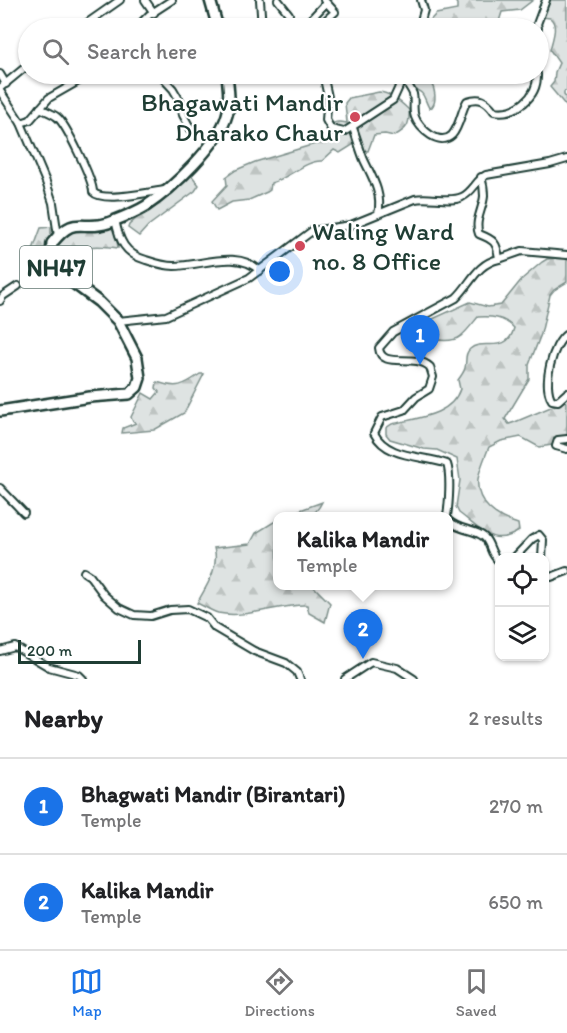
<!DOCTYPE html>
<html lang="en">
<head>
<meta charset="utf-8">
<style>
  body { margin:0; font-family:Itim,sans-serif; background:#f2f2f2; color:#202124 }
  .controls { position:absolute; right:18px; bottom:18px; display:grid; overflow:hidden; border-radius:12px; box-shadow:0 2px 4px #0004 }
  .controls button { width:54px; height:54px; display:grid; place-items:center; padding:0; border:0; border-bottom:2px solid #e0e0e0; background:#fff; color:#202124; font:30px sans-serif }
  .scale { position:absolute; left:18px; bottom:15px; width:123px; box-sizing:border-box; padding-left:6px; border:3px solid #1f3d34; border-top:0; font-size:16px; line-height:21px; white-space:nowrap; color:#1f3d34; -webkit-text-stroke:4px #fff; paint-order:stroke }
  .you { position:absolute; left:280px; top:272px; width:21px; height:21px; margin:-15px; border:4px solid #fff; border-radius:50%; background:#1a73e8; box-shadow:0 0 0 9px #1a73e833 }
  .badge { display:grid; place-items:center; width:39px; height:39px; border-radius:50%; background:#1a73e8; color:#fff; font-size:20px; font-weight:700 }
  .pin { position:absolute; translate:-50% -50px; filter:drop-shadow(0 2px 3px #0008) }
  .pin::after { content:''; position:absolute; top:32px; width:21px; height:18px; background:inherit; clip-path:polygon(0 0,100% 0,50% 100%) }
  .popup { position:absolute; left:273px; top:512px; width:180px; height:78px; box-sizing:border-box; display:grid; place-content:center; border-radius:12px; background:#fff; filter:drop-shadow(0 2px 4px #0005); font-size:20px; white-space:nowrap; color:#757577 }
  .popup b { font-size:22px; color:#202124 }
  .popup::after { content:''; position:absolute; left:50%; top:100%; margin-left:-12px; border:12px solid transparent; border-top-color:#fff }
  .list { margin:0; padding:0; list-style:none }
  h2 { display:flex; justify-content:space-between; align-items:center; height:78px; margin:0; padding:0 24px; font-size:26px }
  h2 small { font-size:20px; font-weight:400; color:#757577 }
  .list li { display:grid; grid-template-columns:39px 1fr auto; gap:18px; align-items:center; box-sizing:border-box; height:96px; padding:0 24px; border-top:2px solid #e0e0e0 }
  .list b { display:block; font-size:22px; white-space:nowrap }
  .list p { margin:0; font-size:20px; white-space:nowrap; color:#757577 }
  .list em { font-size:20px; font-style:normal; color:#757577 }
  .icon { flex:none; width:33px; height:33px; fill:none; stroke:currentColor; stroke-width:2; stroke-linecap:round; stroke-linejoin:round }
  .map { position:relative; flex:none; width:567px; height:679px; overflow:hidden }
  .search { position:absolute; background:#fff; box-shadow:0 2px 4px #0004; left:18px; right:18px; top:18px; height:66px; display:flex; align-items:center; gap:15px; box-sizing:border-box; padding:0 21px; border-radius:33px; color:#757577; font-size:22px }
  .sheet { height:270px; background:#fff }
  nav { display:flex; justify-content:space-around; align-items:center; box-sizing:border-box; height:84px; border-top:2px solid #e0e0e0; background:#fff; font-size:16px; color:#757577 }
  nav a { display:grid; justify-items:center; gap:3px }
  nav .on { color:#1a73e8 }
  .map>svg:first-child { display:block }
  .forest { fill:url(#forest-firs); stroke:#7e908b; stroke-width:1.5 }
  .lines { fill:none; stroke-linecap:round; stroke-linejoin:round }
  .minor-casing { stroke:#1f3d34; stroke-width:10 }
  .highway-casing { stroke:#1f3d34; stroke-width:14 }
  .minor { stroke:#fff; stroke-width:6 }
  .highway { stroke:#fff; stroke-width:9 }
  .poi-dot { fill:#d1495b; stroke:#fff; stroke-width:2 }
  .labels { text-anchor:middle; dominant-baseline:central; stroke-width:4.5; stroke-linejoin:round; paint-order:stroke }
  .shield { fill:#fff; stroke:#627771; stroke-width:1.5 }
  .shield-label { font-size:24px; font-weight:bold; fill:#1f3d34 }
  .poi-label { font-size:26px; fill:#1f3d34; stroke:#fff; text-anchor:end }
</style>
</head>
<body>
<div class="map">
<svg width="567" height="679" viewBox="0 0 567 679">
  <defs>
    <pattern id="forest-firs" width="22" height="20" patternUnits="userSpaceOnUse" patternTransform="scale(1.5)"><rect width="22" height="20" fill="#dee3e2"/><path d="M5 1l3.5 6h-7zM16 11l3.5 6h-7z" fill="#bec4c2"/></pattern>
  </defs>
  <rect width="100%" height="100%" fill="#fff"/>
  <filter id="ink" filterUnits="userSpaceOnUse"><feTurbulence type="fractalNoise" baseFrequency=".0167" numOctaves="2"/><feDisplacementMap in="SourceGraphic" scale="12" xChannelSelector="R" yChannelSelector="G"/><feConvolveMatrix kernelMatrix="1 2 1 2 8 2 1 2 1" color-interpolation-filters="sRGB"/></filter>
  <g filter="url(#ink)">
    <g class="forest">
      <polygon points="454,0 533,0 520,10 502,12 497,28 423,28 436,14 457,10 457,4"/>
      <path d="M550,0h17v90l-3,2v3l3,4 -1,7 -16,-19 4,-5 1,-10 4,-9 -9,-13c2,-10 9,-25 0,-32l-9,-1z"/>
      <path d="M417,74h21l-7,9c4,6 6,18 1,24l-3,1c-7,-14 -3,-14 -18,-21l-2,-3z"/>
      <path d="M379,92c11,1 22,10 30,18 1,15 -2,19 -15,26l-9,-2 -11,1 -6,16 -10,-1 -4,-6 -14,9 -6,-3 -12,11c-16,-1 -33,17 -51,22l-1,7 -3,2 -18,8 -17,2 -15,8 -5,-9 15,-16 -1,-8 10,-7 19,-8 80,-24 -8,-10c7,-7 11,-7 20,-5l-2,-20 4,-5z"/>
      <polygon points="189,172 199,185 195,191 148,226 139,236 128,228 129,225"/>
      <path d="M111,225l5,8 2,15c-21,-3 -41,-4 -56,13 5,8 15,12 21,20l-2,6 -21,-17 -5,-20c18,-26 26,-23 56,-25z"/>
      <polygon points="51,227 51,237 46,257 51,266 37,267 35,260 28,263 41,228"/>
      <path d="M567,257v25l-13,8 -4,5 -9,39 -12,31v14l-24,40 4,5 6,-2 50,-21 2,1v45l-8,-3 -20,3 -18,-10 -20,4 -12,6c-4,10 -9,21 -11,32 -3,24 19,39 40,45l1,7c-27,17 -38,-2 -60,-18l-3,-6 4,-27 -3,-21 -20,-9 -13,-1 -34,-10 -4,-5v-6l6,-4c24,-6 59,-8 68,-35l-2,-9c3,-4 6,-8 7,-12 2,-7 -1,-14 5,-19 12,-12 37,7 44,-21 -10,-11 -23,-12 -36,-11 -5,6 -11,14 -17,19 -11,9 -36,2 -48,-2l2,-7 55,-25 18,5 13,-2 21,-26 20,-17 5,-3z"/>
      <path d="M200,374h4l-20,39 -30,17 -32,3 1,-5 13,-5 -4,-3 -1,-3 12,-24 10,6 6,-7 -3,-4 1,-6c20,7 26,4 43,-8z"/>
      <path d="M322,502c-9,19 -20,15 -38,14z"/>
      <path d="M277,520l1,66h35l17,17 -5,19 -16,-9 -2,-8c-29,-1 -60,14 -89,8 -7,-2 -14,-7 -21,-10 9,-16 23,-36 17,-55l36,-4 6,-11z"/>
    </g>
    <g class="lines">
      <defs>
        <g id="minor">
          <polyline points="145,0 154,13"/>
          <polyline points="260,0 262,28"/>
          <polyline points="278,0 289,14"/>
          <polyline points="324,0 335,12 319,26 312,18 325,4"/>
          <polyline points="80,28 120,0"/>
          <polyline points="136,28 149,15 172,0"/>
          <polyline points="419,28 424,10 421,0"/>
          <polyline points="538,28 537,24 546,0"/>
          <polyline points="0,74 6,84"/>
          <polyline points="159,74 173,89 180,101 183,115 193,133"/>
          <polyline points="323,74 328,97 326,120 331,129 344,132 393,100 403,78"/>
          <path d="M401,74c3,7 9,12 12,20 2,8 -1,16 2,23 4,12 25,30 37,18 8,-9 9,-24 15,-34 13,-4 19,-1 27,10 22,4 44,-14 43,-37"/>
          <polyline points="0,88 28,65"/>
          <polyline points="0,91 21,123 46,182 53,203 58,236"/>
          <path d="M40,108c5,3 12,5 17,9 9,7 36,63 36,75 10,11 56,0 72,-2"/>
          <polyline points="21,123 30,120 49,98 91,74"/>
          <path d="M353,128c4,11 7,22 11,32 8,17 19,34 14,54"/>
          <path d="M115,219c4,22 10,35 31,41 9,3 19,6 28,6 28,0 63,-17 86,5"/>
          <polyline points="499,259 522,251 567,255"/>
          <polyline points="0,301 3,296 18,286"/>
          <path d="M118,321l48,-5 83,-38 63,-47 39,-6 64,-26c14,-3 36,4 47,-2 11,-5 14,-17 24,-22l64,-11 17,-5"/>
          <path d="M567,334c-15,10 -25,51 -15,66l6,1 9,-8"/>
          <polyline points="567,439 558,440 556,446 567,449"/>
          <polyline points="0,488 24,513"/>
          <path d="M447,516c2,-12 4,-41 0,-52 -24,-9 -60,-5 -73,-31l8,-16 22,-7 12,-13 13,-8 4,-12 -3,-10c-16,-15 -49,3 -51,-19l14,-16 63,-34c15,-14 20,-34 43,-39 -2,-17 -5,-19 -20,-25 -5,-13 4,-25 5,-38 0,-6 -1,-13 -3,-19"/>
          <path d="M448,520c11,11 27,9 36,17 8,8 5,17 16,25"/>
          <polyline points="514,558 532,539 539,535 543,540 542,558"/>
          <polyline points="84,572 90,576 104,595 119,608 134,615 151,616 170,610 188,609 207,618 215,628 254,651 286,663 297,672 300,679"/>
          <polyline points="544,574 551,577 567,571"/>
          <polyline points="0,651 15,647 49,667 79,675 83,679"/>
          <polyline points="345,679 371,662 397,668 414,679"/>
        </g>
        <g id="highway">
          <polyline points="210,0 218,28"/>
          <path d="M0,411l90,-14 39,-3 8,-7 3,-9 -3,-20 -19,-37 -19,-19 -38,-28 -10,-21 1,-10c24,-30 29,-11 56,-20 13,-5 27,-10 38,-17 26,-17 73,-62 81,-91 4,-12 1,-29 0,-41"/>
        </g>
      </defs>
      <use href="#minor" class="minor-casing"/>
      <use href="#highway" class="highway-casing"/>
      <use href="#minor" class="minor"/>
      <use href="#highway" class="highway"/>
    </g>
  </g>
  <g class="poi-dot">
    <circle cx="355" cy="117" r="6"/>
    <circle cx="300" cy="246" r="6"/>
  </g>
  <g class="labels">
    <rect class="shield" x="20" y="246" width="72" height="42" rx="4.5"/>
    <g class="shield-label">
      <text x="56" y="267">NH47</text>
    </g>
    <g class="poi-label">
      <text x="343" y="102">Bhagawati Mandir<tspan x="343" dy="30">Dharako Chaur</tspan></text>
      <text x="312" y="231" text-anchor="start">Waling Ward<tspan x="312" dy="30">no. 8 Office</tspan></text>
    </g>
  </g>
</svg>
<div class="controls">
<button><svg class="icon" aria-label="locate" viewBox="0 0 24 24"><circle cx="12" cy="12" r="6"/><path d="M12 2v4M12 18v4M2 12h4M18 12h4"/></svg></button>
<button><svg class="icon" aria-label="layers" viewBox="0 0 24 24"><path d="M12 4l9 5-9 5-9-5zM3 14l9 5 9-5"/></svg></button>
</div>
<div class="scale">200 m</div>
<div class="you"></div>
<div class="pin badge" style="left:420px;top:365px">1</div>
<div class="pin badge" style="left:363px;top:659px">2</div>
<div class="popup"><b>Kalika Mandir</b>Temple</div>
<div class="search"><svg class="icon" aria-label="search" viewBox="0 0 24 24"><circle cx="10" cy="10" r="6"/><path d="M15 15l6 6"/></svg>Search here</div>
</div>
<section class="sheet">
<h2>Nearby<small>2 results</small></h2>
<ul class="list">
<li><span class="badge">1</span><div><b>Bhagwati Mandir (Birantari)</b><p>Temple</p></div><em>270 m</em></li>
<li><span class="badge">2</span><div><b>Kalika Mandir</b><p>Temple</p></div><em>650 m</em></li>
</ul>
</section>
<nav>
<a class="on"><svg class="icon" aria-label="map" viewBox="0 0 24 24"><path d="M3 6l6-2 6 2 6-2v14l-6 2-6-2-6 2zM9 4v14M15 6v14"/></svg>Map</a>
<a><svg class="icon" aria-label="directions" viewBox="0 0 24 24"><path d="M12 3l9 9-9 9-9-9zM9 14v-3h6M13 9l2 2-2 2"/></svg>Directions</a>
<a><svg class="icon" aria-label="saved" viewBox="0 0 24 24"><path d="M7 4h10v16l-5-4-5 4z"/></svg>Saved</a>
</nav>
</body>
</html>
